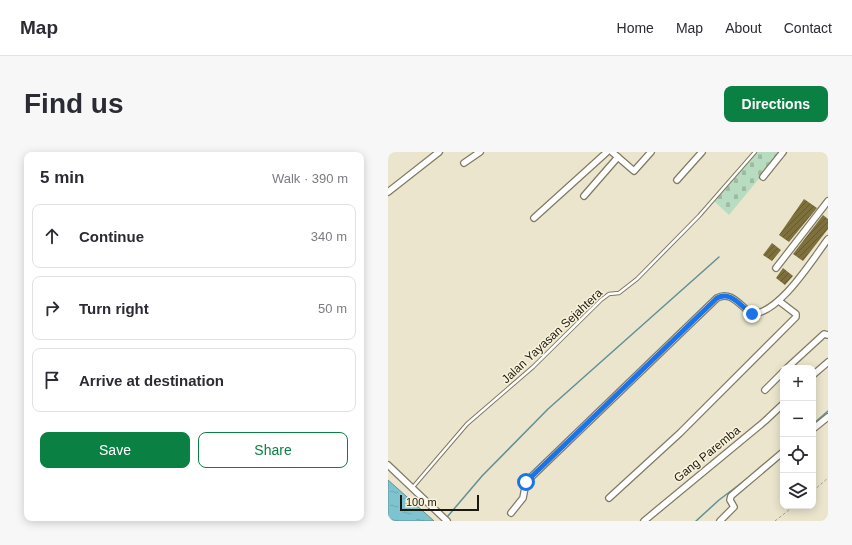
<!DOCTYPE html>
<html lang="en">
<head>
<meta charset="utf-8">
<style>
  body { margin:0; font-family:Helvetica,sans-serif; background:#f7f7f7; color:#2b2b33 }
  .controls { position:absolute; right:12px; bottom:12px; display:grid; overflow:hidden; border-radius:8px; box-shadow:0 2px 10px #0003 }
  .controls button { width:36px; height:36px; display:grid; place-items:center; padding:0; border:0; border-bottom:1px solid #e1e1e2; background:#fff; color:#2b2b33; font:20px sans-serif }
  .scale { position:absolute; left:12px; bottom:10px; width:79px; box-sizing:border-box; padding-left:4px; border:2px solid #1b1810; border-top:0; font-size:11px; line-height:14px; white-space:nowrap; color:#1b1810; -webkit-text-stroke:3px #f8f2da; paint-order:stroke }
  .stop { position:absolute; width:12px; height:12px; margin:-9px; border:3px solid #1a73e8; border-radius:50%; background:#fff }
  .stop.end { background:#1a73e8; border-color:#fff; box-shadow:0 1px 4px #0008 }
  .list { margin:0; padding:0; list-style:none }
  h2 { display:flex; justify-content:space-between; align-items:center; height:52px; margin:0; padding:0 16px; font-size:17px }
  h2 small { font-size:13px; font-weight:400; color:#7c7c81 }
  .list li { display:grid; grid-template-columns:26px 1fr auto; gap:12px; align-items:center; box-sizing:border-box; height:64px; margin:0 8px 8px; padding:0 8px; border:1px solid #e1e1e2; border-radius:8px }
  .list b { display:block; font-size:15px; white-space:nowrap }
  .list em { font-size:13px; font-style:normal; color:#7c7c81 }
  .actions { display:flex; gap:8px; padding:12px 16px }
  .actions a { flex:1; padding:9px 0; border:1px solid #0b8043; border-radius:8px; text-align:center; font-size:14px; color:#0b8043 }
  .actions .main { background:#0b8043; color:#fff }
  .icon { flex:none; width:22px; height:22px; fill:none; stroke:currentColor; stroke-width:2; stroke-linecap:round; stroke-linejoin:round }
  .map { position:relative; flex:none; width:440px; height:369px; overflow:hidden; border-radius:8px }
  header { display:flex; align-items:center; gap:24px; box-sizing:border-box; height:56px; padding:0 20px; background:#fff; border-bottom:1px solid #e1e1e2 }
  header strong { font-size:19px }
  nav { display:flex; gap:22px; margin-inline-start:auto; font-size:14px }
  .intro { display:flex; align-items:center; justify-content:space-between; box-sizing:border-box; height:96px; padding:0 24px }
  h1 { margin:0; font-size:28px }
  .button { padding:10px 18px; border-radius:8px; background:#0b8043; color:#fff; font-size:14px; font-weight:700 }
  main { display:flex; gap:24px; padding:0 24px }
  aside { flex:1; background:#fff; border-radius:8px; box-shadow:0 2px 10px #0003 }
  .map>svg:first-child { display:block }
  .cemetery { fill:url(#cemetery-stones) }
  .water { fill:url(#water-ripples); stroke:#609096 }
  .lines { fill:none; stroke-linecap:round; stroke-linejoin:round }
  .stream { stroke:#609096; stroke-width:1.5 }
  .building { fill:url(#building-hatch) }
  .lane-casing { stroke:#807a64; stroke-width:4.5 }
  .street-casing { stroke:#807a64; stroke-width:8 }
  .path { stroke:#a5a08d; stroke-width:1; stroke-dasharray:3 2; stroke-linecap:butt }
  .lane { stroke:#fff; stroke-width:2.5 }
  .street { stroke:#fff; stroke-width:5.5 }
  .route { stroke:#1a73e8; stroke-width:5 }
  .labels { text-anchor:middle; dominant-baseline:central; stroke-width:3; stroke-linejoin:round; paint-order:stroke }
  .street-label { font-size:12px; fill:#1b1810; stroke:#f8f2da }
</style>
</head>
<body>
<header>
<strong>Map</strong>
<nav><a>Home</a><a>Map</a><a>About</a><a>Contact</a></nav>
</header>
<div class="intro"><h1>Find us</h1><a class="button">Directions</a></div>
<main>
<aside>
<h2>5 min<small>Walk · 390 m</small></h2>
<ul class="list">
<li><svg class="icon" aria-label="ahead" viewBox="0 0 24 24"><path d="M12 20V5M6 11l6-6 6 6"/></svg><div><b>Continue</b></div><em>340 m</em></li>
<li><svg class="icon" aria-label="right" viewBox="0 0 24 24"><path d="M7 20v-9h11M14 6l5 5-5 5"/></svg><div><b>Turn right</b></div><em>50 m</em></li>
<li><svg class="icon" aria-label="arrive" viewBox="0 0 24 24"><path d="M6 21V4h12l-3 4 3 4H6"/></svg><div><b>Arrive at destination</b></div></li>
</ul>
<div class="actions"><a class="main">Save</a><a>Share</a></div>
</aside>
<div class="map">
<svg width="440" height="369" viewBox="0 0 440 369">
  <defs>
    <pattern id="cemetery-stones" width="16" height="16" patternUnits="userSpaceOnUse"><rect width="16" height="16" fill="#b8dcc0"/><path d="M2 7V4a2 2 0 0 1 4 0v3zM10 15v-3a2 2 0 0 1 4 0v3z" fill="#9ebca4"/></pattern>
    <pattern id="water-ripples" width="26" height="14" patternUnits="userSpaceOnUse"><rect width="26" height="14" fill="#7ec4d0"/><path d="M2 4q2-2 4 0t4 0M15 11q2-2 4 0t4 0" fill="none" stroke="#6ca8b2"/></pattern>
    <pattern id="building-hatch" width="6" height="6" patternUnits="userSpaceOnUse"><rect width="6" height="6" fill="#7d703d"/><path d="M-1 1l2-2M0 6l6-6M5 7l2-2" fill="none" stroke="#665b32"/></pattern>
  </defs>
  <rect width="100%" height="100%" fill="#ebe5cd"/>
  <polygon class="cemetery" points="365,0 393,0 341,63 325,48"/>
  <polygon class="water" points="0,328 46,369 0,369"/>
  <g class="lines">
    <g class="stream">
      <polyline points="425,272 440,259"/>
      <polyline points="60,364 94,324 160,257 331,105"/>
      <polyline points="308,369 331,348 364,323"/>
    </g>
  </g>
  <g class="building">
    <polygon points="416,47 429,56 401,90 391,83"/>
    <polygon points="435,63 440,67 440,77 415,109 405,102"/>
    <polygon points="384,91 393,98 384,109 375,103"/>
    <polygon points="395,116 405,124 397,133 388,126"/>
  </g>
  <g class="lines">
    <defs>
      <polyline id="lane" points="25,335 79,272 145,215 213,148 221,142 231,141 249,127 311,64 367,0"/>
      <g id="street">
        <polyline points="224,0 246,19 263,0"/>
        <polyline points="76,11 92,0"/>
        <polyline points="375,25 395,0"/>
        <polyline points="289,28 314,0"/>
        <polyline points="0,40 51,0"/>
        <polyline points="196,44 230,5"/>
        <polyline points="146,66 219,0"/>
        <polyline points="388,116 440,49"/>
        <polyline points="399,216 436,182 440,183"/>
        <polyline points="425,223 440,210"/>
        <polyline points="377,238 395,220"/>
        <polyline points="425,277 440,265"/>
        <polyline points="0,313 59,369"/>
        <polyline points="221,346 292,281 408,165 408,162 391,149"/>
        <path d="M123,361l12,-15 3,-16 191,-184c14,-8 24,9 35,16 28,-1 60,-54 76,-75"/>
        <polyline points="256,369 377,269 395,252"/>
        <polyline points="332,369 346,355 342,348 343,344 395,300"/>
      </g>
    </defs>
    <use href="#lane" class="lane-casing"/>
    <use href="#street" class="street-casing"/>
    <g class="path">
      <polyline points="425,339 440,326"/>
      <polyline points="387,369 406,354"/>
    </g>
    <use href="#lane" class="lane"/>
    <use href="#street" class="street"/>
  </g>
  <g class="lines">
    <path class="route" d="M138,330l191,-184c14,-8 24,9 35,16"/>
  </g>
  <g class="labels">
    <g class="street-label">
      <text transform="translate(164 184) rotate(-43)">Jalan Yayasan Sejahtera</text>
      <text transform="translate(319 302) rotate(-39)">Gang Paremba</text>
    </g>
  </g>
</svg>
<div class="controls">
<button>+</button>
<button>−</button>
<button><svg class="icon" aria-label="locate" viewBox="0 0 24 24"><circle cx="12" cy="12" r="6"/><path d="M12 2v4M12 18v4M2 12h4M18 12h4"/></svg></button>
<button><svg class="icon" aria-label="layers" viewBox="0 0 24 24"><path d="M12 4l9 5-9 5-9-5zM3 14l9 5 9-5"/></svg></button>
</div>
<div class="scale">100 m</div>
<div class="stop" style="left:138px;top:330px"></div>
<div class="stop end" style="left:364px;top:162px"></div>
</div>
</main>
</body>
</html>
